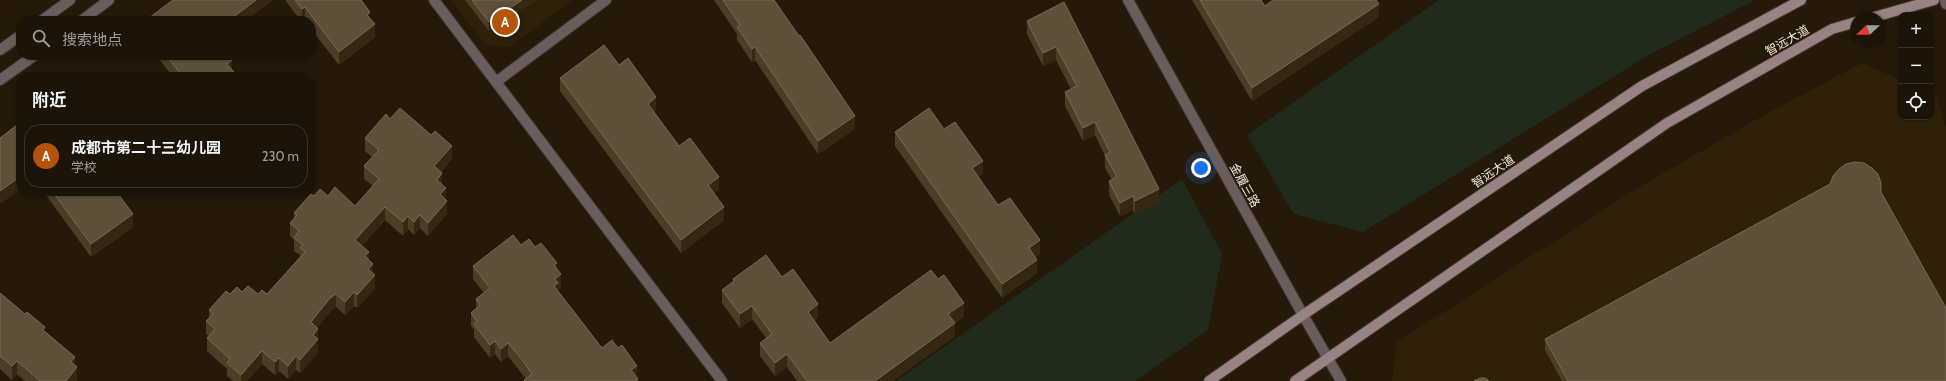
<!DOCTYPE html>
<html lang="zh">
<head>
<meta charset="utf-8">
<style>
  body { margin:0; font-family:Cabin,"Noto Sans SC",sans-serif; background:#292116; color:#f1f3f6 }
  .controls { position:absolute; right:12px; top:12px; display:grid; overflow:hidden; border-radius:8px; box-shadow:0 1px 3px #0004 }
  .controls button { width:36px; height:36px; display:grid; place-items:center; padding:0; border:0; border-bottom:1px solid #3a3329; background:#1c1408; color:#f1f3f6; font:20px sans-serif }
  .compass { position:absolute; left:1850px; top:12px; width:36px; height:36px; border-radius:50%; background:#1c1408; box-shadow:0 1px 3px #0004; rotate:248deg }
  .you { position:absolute; left:1201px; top:168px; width:14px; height:14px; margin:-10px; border:3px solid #fff; border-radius:50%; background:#1a73e8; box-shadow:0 0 0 6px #1a73e833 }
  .badge { display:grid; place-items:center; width:26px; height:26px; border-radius:50%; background:#b45309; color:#fff; font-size:13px; font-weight:700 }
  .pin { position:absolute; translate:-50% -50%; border:2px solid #fff; box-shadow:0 1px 4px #0006 }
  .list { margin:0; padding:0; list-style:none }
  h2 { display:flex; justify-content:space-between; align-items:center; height:52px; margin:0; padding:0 16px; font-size:17px }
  h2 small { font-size:13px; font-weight:400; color:#a09e9c }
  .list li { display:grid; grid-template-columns:26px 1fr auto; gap:12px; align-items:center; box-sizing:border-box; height:64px; margin:0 8px 8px; padding:0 8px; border:1px solid #3a3329; border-radius:16px }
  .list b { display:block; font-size:15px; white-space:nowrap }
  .list p { margin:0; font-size:13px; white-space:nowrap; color:#a09e9c }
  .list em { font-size:13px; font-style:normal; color:#a09e9c }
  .icon { flex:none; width:22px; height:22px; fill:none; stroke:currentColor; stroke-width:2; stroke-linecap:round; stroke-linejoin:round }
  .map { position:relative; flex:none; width:1946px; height:381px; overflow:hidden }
  .search { position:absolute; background:#1c1408; box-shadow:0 1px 3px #0004; left:16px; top:16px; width:300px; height:44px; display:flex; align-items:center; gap:10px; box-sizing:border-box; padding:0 14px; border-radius:16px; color:#a09e9c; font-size:15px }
  .panel { position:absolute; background:#1c1408; box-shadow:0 1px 3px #0004; left:16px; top:72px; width:300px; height:124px; border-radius:16px }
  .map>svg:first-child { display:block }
  .built { fill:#2f2109 }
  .green { fill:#202b1c }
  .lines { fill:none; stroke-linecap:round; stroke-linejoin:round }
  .minor-casing { stroke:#423728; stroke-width:12 }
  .tertiary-casing { stroke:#423728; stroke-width:12 }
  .secondary-casing { stroke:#423728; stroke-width:12 }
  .minor { stroke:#6b5d5e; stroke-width:10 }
  .tertiary { stroke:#6b5d5e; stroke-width:10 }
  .secondary { stroke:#998283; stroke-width:10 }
  .wall { fill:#4c3d27 }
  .shaded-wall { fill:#352713 }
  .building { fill:#5d503b; stroke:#756855 }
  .labels { text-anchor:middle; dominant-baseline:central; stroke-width:3.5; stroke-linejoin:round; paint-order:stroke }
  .street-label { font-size:12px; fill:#f2eae0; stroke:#251a0a }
</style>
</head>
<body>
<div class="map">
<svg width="1946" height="381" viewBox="0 0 1946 381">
  <rect width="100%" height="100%" fill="#251a0a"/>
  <g class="built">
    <polygon points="451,0 572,0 510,47 485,45"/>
    <polygon points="1862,63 1901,80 1901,117 1931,117 1931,94 1936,96 1946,127 1946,381 1392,381 1397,342 1641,186 1766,114"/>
  </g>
  <g class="green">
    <polygon points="1439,0 1755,0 1647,56 1363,232 1294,214 1247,135"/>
    <polygon points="1182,179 1222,254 1208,330 1135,381 896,381"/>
  </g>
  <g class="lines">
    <defs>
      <g id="minor">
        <polyline points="434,0 722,381"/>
        <polyline points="1128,0 1303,315 1341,381"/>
        <polyline points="496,82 606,0"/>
      </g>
      <g id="tertiary">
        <polyline points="1945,0 1946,4"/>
        <polyline points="41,21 70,0"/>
        <polyline points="81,21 109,0"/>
        <polyline points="0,50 21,35"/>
        <polyline points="0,80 35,55"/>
      </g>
      <g id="secondary">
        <polyline points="1871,18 1934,0"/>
        <polyline points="1209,381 1303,315 1642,86 1801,0"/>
        <polyline points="1295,381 1667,123 1832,29 1856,22"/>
      </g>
    </defs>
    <use href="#minor" class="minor-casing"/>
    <use href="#tertiary" class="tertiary-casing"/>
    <use href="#secondary" class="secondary-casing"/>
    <use href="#minor" class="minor"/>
    <use href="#tertiary" class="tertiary"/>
    <use href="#secondary" class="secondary"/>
  </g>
  <g class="wall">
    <polygon points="285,0 361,0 375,37 339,65 311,29 311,21 301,21"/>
    <polygon points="465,0 536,0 489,31"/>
    <polygon points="714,0 774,0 855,129 818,154 755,60 752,62 737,40 737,34"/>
    <polygon points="1192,0 1261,0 1265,6 1379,17 1252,101"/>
    <polygon points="1064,2 1159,202 1135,214 1133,210 1120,216 1109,195 1109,181 1112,180 1105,168 1105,156 1095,135 1083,141 1065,106 1065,92 1071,89 1056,60 1043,66 1027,34 1027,21"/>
    <polygon points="156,55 228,55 232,70 238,77 173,77"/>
    <polygon points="619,65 656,110 654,112 679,146 719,190 714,193 724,220 681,253 560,91 560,78"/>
    <polygon points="390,119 452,159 441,172 442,185 446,200 447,214 428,236 420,228 414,235 408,229 403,236 385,220 362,246 369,260 373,273 375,288 357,308 354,306 345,315 336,307 330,312 317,328 318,329 318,353 300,373 296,370 288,379 279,371 275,375 262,364 247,381 233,381 227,376 227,369 207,351 207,338 209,336 206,334 206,321 209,319 209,310 230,294 242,292 258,294 267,294 300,257 300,255 294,251 294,240 290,236 290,223 294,219 294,213 314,196 328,196 355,206 373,186 364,179 364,166 372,157 365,151 365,138"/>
    <polygon points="944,129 983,174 978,177 998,205 1040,254 1035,257 1037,273 1002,298 895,146 895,132"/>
    <polygon points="1830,184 1881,192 1946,381 1562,381 1545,350 1545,339"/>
    <polygon points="43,191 116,191 133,227 91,257"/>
    <polygon points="521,245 535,247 557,268 561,287 558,290 558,291 602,348 637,378 638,381 524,381 524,380 526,379 508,356 501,362 495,354 490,358 474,337 474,329 471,326 471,313 476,308 476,299 484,293 473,279 473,266"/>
    <polygon points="782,277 818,317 814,321 830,343 964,316 955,323 955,336 893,381 797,381 787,367 775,376 760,356 760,343 766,338 752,319 740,328 722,303 722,290 733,282 733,279"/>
    <polygon points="0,293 45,331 75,366 77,381 25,381 17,374 12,380 0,369"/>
  </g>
  <g class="shaded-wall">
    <polygon points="256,0 273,0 245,21 228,21"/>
    <polygon points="522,0 536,0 489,31 489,22"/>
    <polygon points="1379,4 1379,17 1252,101 1252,88"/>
    <polygon points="305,7 305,21 302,21 302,9"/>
    <polygon points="370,12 370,25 367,15"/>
    <polygon points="375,24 375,37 339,65 339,52"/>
    <polygon points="755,47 755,60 752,62 752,49"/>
    <polygon points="1056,47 1056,60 1043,66 1043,53"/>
    <polygon points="232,60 232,73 227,64"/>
    <polygon points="656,97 656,110 648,117 648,104"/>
    <polygon points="855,116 855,129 818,154 818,141"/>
    <polygon points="1095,122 1095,135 1083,141 1083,128"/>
    <polygon points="452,146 452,159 434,179 434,166"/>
    <polygon points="983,161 983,174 972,181 972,168"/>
    <polygon points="442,173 442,186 437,180"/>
    <polygon points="21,176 21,189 0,204 0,191"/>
    <polygon points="719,177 719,190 708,198 708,185"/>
    <polygon points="446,188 446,201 440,194"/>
    <polygon points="1159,189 1159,202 1135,214 1135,201"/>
    <polygon points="1133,196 1133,210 1120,216 1120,203"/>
    <polygon points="447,201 447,214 428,236 428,223"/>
    <polygon points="385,207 385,220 355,253 355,240"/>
    <polygon points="724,207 724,220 681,253 681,240"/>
    <polygon points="133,214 133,227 91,257 91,244"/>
    <polygon points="420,215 420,228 414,235 414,222"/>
    <polygon points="408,216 408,229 403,236 403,222"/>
    <polygon points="1040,240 1040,254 1029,262 1029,248"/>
    <polygon points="369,252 369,265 365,256"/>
    <polygon points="1037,260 1037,273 1002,298 1002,284"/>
    <polygon points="557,263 557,276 554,265"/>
    <polygon points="373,264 373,277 375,275 375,288 357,308 357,295 368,269"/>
    <polygon points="561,274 561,287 558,290 558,296 554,299 555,279"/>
    <polygon points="354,292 354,306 345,315 345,302"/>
    <polygon points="336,294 336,307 330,312 311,335 311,322 330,298"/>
    <polygon points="964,303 964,316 948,327 948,314"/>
    <polygon points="818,304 818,317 808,325 808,312"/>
    <polygon points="752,306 752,319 740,328 740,314"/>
    <polygon points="955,323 955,336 893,381 875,381"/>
    <polygon points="318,329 318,353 300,373 300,360 313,335"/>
    <polygon points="495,341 495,354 490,358 490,345"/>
    <polygon points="508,343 508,356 501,362 501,349"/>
    <polygon points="262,351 262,364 247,381 241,381 241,375"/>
    <polygon points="787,354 787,367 775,376 775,363"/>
    <polygon points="296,356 296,370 288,379 288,366"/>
    <polygon points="75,357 75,370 77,367 77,381 66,381 71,362"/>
    <polygon points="279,358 279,371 275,375 275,362"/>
    <polygon points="17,361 17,374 12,380 12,366"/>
    <polygon points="637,366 637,379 631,370"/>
  </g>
  <g class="building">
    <polygon points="173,0 256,0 228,21 145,21"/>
    <polygon points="295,0 361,0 370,12 367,15 375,24 339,52 305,7 302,9"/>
    <polygon points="472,0 522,0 489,22"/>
    <polygon points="723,0 774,0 799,36 800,35 855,116 818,141 755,47 752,49 737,27 740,25"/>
    <polygon points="1200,0 1261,0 1265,6 1273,0 1376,0 1379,4 1252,88"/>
    <polygon points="1064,2 1159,189 1135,201 1133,196 1120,203 1109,181 1117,177 1105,155 1110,152 1095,122 1083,128 1065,92 1077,86 1056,47 1043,53 1027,21"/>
    <polygon points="604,45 619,65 628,58 656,97 648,104 679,146 690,138 719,177 708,185 724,207 681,240 560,78"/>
    <polygon points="166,55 228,55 232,60 227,64 238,77 183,77"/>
    <polygon points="400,108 431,135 435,131 452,146 434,166 442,173 437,180 446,188 440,194 447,201 428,223 420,215 414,222 408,216 403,222 385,207 355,240 369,252 365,256 373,264 368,269 375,275 357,295 354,292 345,302 336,294 330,298 311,322 318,329 313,335 318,339 300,360 296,356 288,366 279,358 275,362 262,351 241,375 227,363 230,359 207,338 215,329 206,321 213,314 209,310 226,291 230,294 237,287 242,292 248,286 258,294 262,290 267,294 305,252 300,248 303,245 294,238 299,231 290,223 297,215 294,213 311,194 314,196 320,189 328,196 335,187 355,206 379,179 364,166 379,150 365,138 386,114 390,119"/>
    <polygon points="929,108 944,129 955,122 983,161 972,168 998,205 1010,198 1040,240 1029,248 1037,260 1002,284 895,132"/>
    <polygon points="21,122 21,176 0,191 0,138"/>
    <polygon points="1855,162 1864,163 1872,168 1878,174 1881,183 1881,192 1946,308 1946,381 1568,381 1545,339 1830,184 1833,176 1839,169 1846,164"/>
    <polygon points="52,191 116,191 133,214 91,244"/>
    <polygon points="513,235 521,245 529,239 535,247 541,243 557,263 554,265 561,274 555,279 558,283 554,286 602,348 612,340 618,348 622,345 637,366 631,370 638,379 634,381 525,381 524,380 532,374 520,357 508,343 501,349 495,341 490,345 474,324 477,321 471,313 480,305 476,299 490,288 473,266"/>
    <polygon points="766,255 782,277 793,269 818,304 808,312 830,343 931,270 938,279 944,275 964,303 948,314 955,323 875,381 807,381 787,354 775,363 760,343 772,334 752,306 740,314 722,290 734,281 733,279"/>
    <polygon points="0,293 25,314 27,312 45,327 43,330 75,357 71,362 77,367 66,381 40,381 17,361 12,366 0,356"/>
    <polygon points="1480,378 1485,378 1489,381 1474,381"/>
  </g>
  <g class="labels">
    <g class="street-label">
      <text transform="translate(1787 40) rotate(-30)">智远大道</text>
      <text transform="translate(1493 171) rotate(-34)">智远大道</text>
      <text transform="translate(1245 185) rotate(61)">金履三路</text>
    </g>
  </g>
</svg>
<div class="controls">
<button>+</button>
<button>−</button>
<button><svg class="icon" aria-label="locate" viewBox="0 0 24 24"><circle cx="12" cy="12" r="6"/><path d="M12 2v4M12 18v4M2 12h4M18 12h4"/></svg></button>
</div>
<svg class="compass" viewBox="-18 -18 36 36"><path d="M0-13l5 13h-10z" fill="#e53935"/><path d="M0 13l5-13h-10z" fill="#a09e9c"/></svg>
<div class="you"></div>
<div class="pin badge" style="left:505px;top:22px">A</div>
<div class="search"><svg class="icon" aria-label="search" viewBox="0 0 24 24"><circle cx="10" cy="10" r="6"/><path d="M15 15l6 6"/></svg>搜索地点</div>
<section class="panel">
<h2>附近<small></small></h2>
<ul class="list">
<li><span class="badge">A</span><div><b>成都市第二十三幼儿园</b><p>学校</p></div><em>230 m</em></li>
</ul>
</section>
</div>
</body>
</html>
